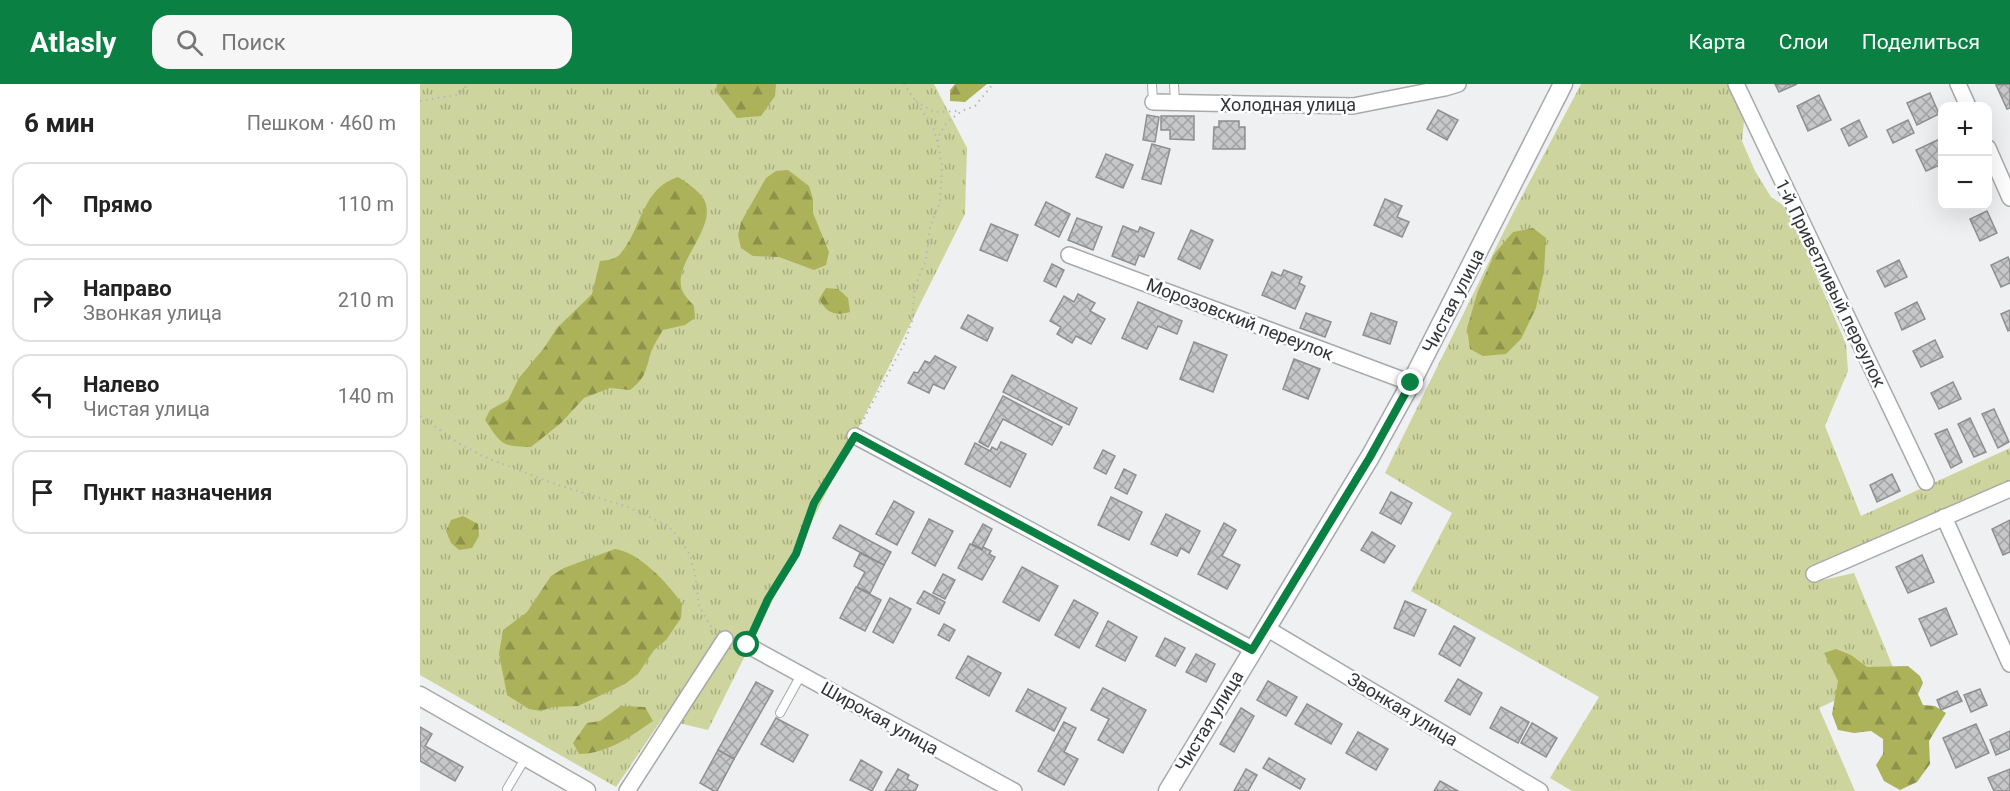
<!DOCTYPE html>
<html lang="ru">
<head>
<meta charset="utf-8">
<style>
  body { margin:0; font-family:Roboto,sans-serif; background:#f6f6f6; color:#222 }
  .controls { position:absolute; right:18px; top:18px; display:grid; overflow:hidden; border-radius:12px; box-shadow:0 6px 24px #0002 }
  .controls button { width:54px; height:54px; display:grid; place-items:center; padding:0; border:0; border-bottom:2px solid #e0e0e0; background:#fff; color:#222; font:30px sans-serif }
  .stop { position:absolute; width:18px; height:18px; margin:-14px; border:4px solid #0b8043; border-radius:50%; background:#fff }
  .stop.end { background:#0b8043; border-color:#fff; box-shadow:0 2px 6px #0008 }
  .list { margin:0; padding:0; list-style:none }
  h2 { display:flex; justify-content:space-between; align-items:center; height:78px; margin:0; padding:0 24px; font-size:26px }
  h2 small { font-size:20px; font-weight:400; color:#767676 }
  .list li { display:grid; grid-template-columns:39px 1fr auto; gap:18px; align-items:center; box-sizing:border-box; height:84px; margin:0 12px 12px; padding:0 12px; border:2px solid #e0e0e0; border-radius:18px }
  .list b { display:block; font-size:22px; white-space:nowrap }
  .list p { margin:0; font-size:20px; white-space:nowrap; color:#767676 }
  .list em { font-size:20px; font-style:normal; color:#767676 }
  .icon { flex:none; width:33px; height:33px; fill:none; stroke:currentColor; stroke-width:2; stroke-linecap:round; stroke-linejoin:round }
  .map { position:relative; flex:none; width:1590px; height:707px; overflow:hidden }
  header { display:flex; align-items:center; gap:36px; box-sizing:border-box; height:84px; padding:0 30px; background:#0b8043; color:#fff }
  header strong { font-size:28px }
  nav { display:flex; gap:33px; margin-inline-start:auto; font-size:21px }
  .search { width:420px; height:54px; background:#f6f6f6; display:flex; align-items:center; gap:15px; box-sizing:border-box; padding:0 21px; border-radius:18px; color:#767676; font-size:22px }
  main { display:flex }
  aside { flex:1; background:#fff }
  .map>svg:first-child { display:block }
  .grass { fill:url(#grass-tufts) }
  .forest { fill:url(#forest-firs) }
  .building { fill:url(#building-cross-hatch); stroke:#8f8f91; stroke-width:1.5 }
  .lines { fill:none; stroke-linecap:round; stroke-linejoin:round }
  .service-casing { stroke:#a8a9aa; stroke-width:10 }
  .minor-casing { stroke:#a8a9aa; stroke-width:18 }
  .tertiary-casing { stroke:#a8a9aa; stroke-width:21 }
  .path { stroke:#b6b6b8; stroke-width:2; stroke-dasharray:1.5 4.5; stroke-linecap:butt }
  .service { stroke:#fff; stroke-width:8 }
  .minor { stroke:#fff; stroke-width:15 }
  .tertiary { stroke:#fff; stroke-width:18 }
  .route { stroke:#0b8043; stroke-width:8 }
  .labels { text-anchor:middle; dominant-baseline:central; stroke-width:5; stroke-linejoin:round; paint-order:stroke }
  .street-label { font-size:18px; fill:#343434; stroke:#fdfeff }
</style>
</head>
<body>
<header>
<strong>Atlasly</strong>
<div class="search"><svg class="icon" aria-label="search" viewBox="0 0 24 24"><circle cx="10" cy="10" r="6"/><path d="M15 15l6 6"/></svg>Поиск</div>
<nav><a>Карта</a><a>Слои</a><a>Поделиться</a></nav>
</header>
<main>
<aside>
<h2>6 мин<small>Пешком · 460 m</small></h2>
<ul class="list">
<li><svg class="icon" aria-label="ahead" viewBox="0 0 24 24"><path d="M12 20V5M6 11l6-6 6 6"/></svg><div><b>Прямо</b></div><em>110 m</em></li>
<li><svg class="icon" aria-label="right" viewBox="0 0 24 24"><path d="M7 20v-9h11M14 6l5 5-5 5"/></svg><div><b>Направо</b><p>Звонкая улица</p></div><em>210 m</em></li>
<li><svg class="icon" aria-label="left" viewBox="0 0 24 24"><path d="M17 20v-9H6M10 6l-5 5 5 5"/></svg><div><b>Налево</b><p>Чистая улица</p></div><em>140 m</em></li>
<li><svg class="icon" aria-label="arrive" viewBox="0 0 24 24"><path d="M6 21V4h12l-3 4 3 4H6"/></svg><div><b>Пункт назначения</b></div></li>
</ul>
</aside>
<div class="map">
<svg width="1590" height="707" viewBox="0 0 1590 707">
  <defs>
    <pattern id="grass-tufts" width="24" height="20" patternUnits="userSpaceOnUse" patternTransform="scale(1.5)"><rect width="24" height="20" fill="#ced49d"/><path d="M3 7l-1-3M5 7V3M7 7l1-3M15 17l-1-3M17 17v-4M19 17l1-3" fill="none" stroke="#a8ad81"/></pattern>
    <pattern id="forest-firs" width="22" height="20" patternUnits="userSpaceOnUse" patternTransform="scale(1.5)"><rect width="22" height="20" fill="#abb259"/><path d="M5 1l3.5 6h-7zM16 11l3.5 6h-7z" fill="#8c924a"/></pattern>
    <pattern id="building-cross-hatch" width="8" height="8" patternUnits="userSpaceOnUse" patternTransform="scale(1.5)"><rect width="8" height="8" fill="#c6c7c8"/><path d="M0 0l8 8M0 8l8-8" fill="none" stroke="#a2a2a3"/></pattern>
  </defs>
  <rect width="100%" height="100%" fill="#eff0f2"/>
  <g class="grass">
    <polygon points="0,0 514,0 547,64 545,130 288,646 242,635 196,703 0,591"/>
    <polygon points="1161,0 1307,0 1324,37 1322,57 1335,87 1351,113 1367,124 1426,260 1428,287 1405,342 1441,432 1590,364 1590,397 1389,486 1386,492 1403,496 1434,489 1475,588 1399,624 1435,707 1152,707 1130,694 1179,613 991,507 1032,429 965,389 1092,131"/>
  </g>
  <g class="forest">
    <polygon points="297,0 356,0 355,12 341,32 317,34 296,7"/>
    <polygon points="535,0 567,0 545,18 530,17 530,6"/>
    <polygon points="368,86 389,102 393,115 393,129 409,168 406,181 394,186 359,173 333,172 321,164 318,151 321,138 346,94 356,87"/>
    <path d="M258,93c9,6 19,12 25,21 17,26 -27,61 -22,88 1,8 8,14 13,20l1,12 -10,7 -22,5c-4,7 -9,14 -12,22 -6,18 -4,25 -21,38l-20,-2 -26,10 -23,25 -30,24c-30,-1 -29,-2 -46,-27l5,-10 18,-10 11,-22 25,-30 13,-20 35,-34 8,-33c7,-1 16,-1 21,-8 21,-25 21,-65 57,-76z"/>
    <polygon points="1113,144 1126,154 1124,187 1116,224 1101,255 1086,270 1063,272 1050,265 1047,244 1058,207 1075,169 1093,148"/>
    <path d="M406,204l12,1 10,9 2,14c-16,4 -23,1 -31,-13z"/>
    <polygon points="43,432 58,440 59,452 52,464 39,466 31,459 26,447 31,436"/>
    <path d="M195,465c24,3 54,35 67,55l-1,14 -15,22 -12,10 -16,24 -13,10 -47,22 -25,1 -12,4 -12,-2 -22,-14 -8,-41 4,-24 24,-18 24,-36 13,-8z"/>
    <polygon points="1416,565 1431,571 1447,583 1488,582 1500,592 1503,599 1498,610 1503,621 1515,622 1526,629 1509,657 1510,680 1497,698 1480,706 1464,697 1456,681 1463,670 1463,655 1451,647 1434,649 1418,646 1412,630 1418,597 1404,569"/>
    <path d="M201,622l24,1 8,14c-22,15 -46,33 -74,33l-6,-11 14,-20 13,-2z"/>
  </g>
  <g class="building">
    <polygon points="1355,0 1377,0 1359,8"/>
    <polygon points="1590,0 1590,24 1587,25 1576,1"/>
    <polygon points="1510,9 1519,30 1497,41 1487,19"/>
    <polygon points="1399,11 1411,36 1388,47 1377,22"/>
    <polygon points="1018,26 1038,36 1027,56 1007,45"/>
    <polygon points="727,31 739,33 735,58 723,56"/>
    <polygon points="741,32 774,32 774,56 750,55 750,46 741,46"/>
    <polygon points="1439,36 1447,53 1429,62 1421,45"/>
    <polygon points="1488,36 1494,49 1473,59 1467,46"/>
    <polygon points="799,37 819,37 819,43 825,43 825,65 793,65 794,43 799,43"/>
    <polygon points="1522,54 1522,80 1506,87 1496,66"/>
    <polygon points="732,60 750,65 741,100 722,95"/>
    <polygon points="686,70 713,81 703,104 676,93"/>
    <polygon points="965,115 982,122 977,133 989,138 982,153 954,141"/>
    <polygon points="626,118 650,130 639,153 615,141"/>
    <polygon points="1567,127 1577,149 1560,157 1550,135"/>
    <polygon points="657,134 682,143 673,166 648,156"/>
    <polygon points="571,140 598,151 587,177 560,166"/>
    <polygon points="703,142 718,148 720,143 734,149 724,173 719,171 715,181 692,172"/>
    <polygon points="771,146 793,156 780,185 758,175"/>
    <polygon points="1588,173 1590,178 1590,199 1581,203 1571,181"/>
    <polygon points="1479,176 1487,193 1465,203 1457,187"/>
    <polygon points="632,180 644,186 636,203 624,197"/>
    <polygon points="864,186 882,193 879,199 885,202 875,225 842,211 852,188 861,192"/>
    <polygon points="658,210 675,219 670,227 685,235 671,260 656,252 652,259 637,250 641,243 630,237 644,212 654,218"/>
    <polygon points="718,218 762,237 757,250 738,242 727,265 702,254"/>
    <polygon points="1497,218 1505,235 1482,246 1475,229"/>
    <polygon points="1590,226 1590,246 1588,247 1581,230"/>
    <polygon points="886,229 911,238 905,253 880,244"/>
    <polygon points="951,229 977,238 970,260 943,251"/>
    <polygon points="548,231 573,244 567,257 541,244"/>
    <polygon points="1515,256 1523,273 1501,283 1493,267"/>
    <polygon points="774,258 807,271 793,308 760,295"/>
    <polygon points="515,272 536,283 524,305 513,300 509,309 488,299 494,288 498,289 505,277 510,279"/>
    <polygon points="874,275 900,285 888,315 863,305"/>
    <polygon points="592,291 657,324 649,341 583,308"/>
    <polygon points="1533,298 1541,315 1519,325 1511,309"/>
    <polygon points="583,312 642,343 632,361 583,335 568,363 559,358"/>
    <polygon points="1574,325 1589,358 1578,364 1562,330"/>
    <polygon points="1550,334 1566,368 1554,373 1538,340"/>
    <polygon points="1527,345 1542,378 1531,384 1515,350"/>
    <polygon points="581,358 606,370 590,403 545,380 555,359 570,367 572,363 577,366"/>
    <polygon points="683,366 695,372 686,390 674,384"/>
    <polygon points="704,385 716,391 707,410 695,404"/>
    <polygon points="1472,390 1480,407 1457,418 1450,401"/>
    <polygon points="971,408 992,419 981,440 960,429"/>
    <polygon points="691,413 722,428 709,456 678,441"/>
    <polygon points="474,417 494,428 477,461 456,450"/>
    <polygon points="746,430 780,447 769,469 761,464 757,472 731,460"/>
    <polygon points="509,435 533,447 515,482 492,469"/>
    <polygon points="1590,436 1590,468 1583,471 1572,445"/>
    <polygon points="804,439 816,446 802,472 820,481 807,505 778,490"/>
    <polygon points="563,440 572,445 562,465 552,460"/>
    <polygon points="420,441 471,468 464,481 413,454"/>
    <polygon points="952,448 975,462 964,479 941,466"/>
    <polygon points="550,460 562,466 563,463 571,467 569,470 575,473 562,496 538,484"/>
    <polygon points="440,469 464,481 450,509 437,503 445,488 434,482"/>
    <polygon points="1502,471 1514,498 1488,509 1476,483"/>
    <polygon points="602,483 638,502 619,537 583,518"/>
    <polygon points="523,490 535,496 525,515 513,509"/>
    <polygon points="436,503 461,516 445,547 420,534"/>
    <polygon points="504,507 525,518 519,530 497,519"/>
    <polygon points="470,514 491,525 473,559 453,548"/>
    <polygon points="654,516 678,529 659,564 635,551"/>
    <polygon points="985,517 1006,526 994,552 974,544"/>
    <polygon points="1526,524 1537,550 1511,562 1499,535"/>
    <polygon points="688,537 717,553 705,577 676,562"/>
    <polygon points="524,540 535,546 529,557 518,551"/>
    <polygon points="1034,542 1055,554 1040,582 1019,570"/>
    <polygon points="745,554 765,564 755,582 736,572"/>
    <polygon points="776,570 795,580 786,598 766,588"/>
    <polygon points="548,572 581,589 569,612 536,594"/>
    <polygon points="1038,595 1062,609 1050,631 1025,617"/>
    <polygon points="848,597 877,613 866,632 837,616"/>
    <polygon points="336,598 353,607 314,675 298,666"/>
    <polygon points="683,604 726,626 703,669 678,656 689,635 671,626"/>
    <polygon points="608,605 646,624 634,647 596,627"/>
    <polygon points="1560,605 1567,621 1551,628 1544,611"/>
    <polygon points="1537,607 1542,617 1521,626 1517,616"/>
    <polygon points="887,620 922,640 911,660 875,640"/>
    <polygon points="1081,623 1109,638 1098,659 1070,644"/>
    <polygon points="821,624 834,632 814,668 800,660"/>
    <polygon points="356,634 388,651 373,678 341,660"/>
    <polygon points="644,638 656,644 644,668 658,675 644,701 618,687"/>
    <polygon points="1112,639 1137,654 1126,673 1101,659"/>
    <polygon points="1556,640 1569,669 1536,684 1523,654"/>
    <polygon points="0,643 12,650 5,662 43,683 35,697 0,677"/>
    <polygon points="1590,647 1590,665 1576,671 1570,656"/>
    <polygon points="938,648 968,665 956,686 926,669"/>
    <polygon points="298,666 314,675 297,707 294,707 280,699"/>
    <polygon points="849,674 885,695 880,705 843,684"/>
    <polygon points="441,676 462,688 452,707 430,696"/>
    <polygon points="478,685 489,691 487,695 498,701 495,707 465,707"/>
    <polygon points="826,685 837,691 828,707 814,707"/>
    <polygon points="1590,685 1590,707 1574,707 1568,694"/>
    <polygon points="1020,697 1038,707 1014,707"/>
  </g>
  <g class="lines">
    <defs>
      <g id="service">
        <polyline points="732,0 733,18"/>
        <polyline points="754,0 755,18"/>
        <polyline points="360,629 381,591"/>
        <polyline points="87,705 106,673"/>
      </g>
      <g id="minor">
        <polyline points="1316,0 1506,398"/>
        <polyline points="1538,0 1548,22"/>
        <polyline points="733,18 933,22 1025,4 1038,0"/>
        <polyline points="1568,64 1590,114"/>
        <polyline points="649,171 991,299"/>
        <polyline points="435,352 832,565"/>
        <polyline points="1524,433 1590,580"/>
        <polyline points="1394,490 1590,405"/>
        <polyline points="846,544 1120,707"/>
        <polyline points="327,561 594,707"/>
        <polyline points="207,707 305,555"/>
      </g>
      <g id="tertiary">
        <polyline points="0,612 166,707"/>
        <polyline points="748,707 950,373 991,299 1143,0"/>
      </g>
    </defs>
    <use href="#service" class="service-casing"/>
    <use href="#minor" class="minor-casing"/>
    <use href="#tertiary" class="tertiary-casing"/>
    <g class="path">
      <polyline points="0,17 36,11 49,0"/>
      <polyline points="496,17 514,28 539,27"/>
      <polyline points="518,57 518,53 527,38 542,27 555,22 573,0"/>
      <polyline points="0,332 37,358 62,372 132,399 208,423 247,441 259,454 270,471 275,490 279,522 293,546"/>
      <polyline points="441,340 484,260 492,237 495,201 506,177 510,143 520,118 522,82 518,60 513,43 484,0"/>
      <polyline points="332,549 348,515 376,470 395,419 427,365"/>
    </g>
    <use href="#service" class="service"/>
    <use href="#minor" class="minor"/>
    <use href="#tertiary" class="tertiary"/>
  </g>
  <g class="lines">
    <polyline class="route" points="327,561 348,515 376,470 394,419 435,352 832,566 950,373 991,299"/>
  </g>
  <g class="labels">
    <g class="street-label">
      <text x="868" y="20">Холодная улица</text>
      <text transform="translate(1411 199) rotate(64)">1-й Приветливый переулок</text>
      <text transform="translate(1033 217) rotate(-63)">Чистая улица</text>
      <text transform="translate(820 235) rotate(21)">Морозовский переулок</text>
      <text transform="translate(983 625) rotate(31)">Звонкая улица</text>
      <text transform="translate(460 634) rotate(29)">Широкая улица</text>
      <text transform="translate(789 637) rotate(-59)">Чистая улица</text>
    </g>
  </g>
</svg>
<div class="controls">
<button>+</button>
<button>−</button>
</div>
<div class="stop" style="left:327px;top:561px"></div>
<div class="stop end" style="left:991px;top:299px"></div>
</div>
</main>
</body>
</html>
